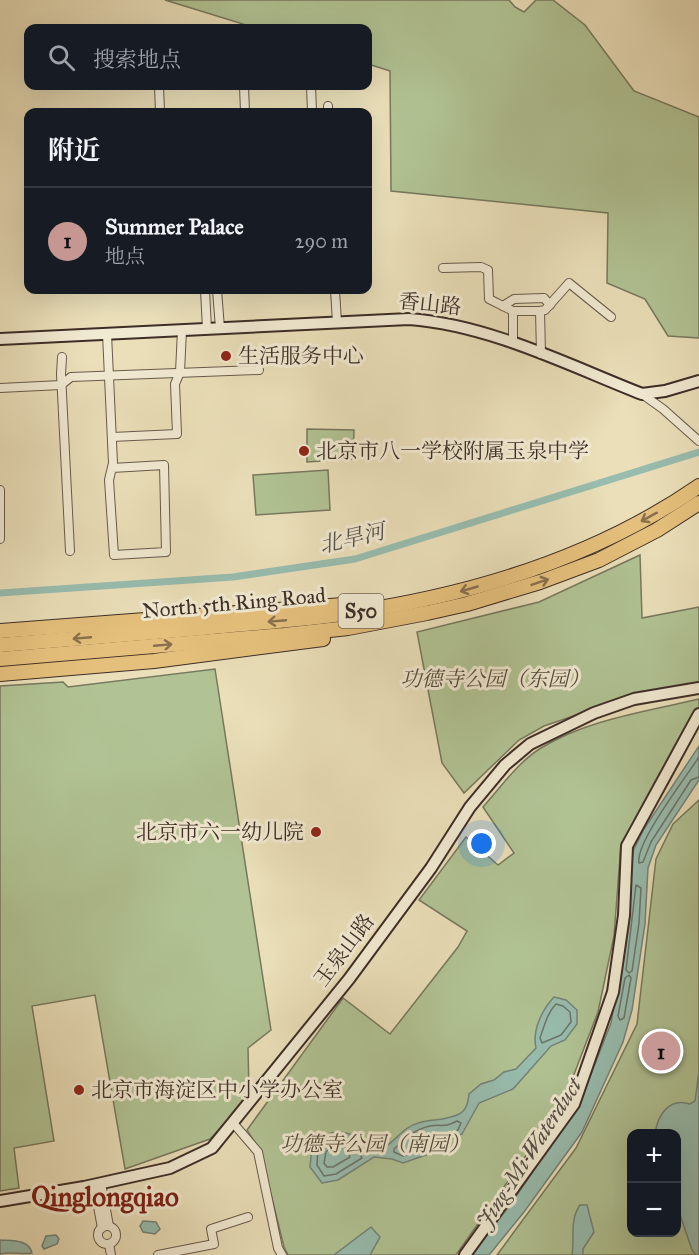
<!DOCTYPE html>
<html lang="zh">
<head>
<meta charset="utf-8">
<style>
  body { margin:0; font-family:"IM FELL Great Primer","Noto Serif SC",serif; background:#242831; color:#f1f3f6 }
  .controls { position:absolute; right:18px; bottom:18px; display:grid; overflow:hidden; border-radius:12px; box-shadow:0 6px 24px #0002 }
  .controls button { width:54px; height:54px; display:grid; place-items:center; padding:0; border:0; border-bottom:2px solid #363941; background:#171b24; color:#f1f3f6; font:30px sans-serif }
  .you { position:absolute; left:482px; top:844px; width:21px; height:21px; margin:-15px; border:4px solid #fff; border-radius:50%; background:#1a73e8; box-shadow:0 0 0 9px #1a73e833 }
  .badge { display:grid; place-items:center; width:39px; height:39px; border-radius:50%; background:#c59692; color:#111; font-size:20px; font-weight:700 }
  .pin { position:absolute; translate:-50% -50%; border:3px solid #fff; box-shadow:0 2px 6px #0006 }
  .list { margin:0; padding:0; list-style:none }
  h2 { display:flex; justify-content:space-between; align-items:center; height:78px; margin:0; padding:0 24px; font-size:26px }
  h2 small { font-size:20px; font-weight:400; color:#9ea1a6 }
  .list li { display:grid; grid-template-columns:39px 1fr auto; gap:18px; align-items:center; box-sizing:border-box; height:108px; padding:0 24px; border-top:2px solid #363941 }
  .list b { display:block; font-size:22px; white-space:nowrap }
  .list p { margin:0; font-size:20px; white-space:nowrap; color:#9ea1a6 }
  .list em { font-size:20px; font-style:normal; color:#9ea1a6 }
  .icon { flex:none; width:33px; height:33px; fill:none; stroke:currentColor; stroke-width:2; stroke-linecap:round; stroke-linejoin:round }
  .map { position:relative; flex:none; width:699px; height:1255px; overflow:hidden }
  .search { position:absolute; background:#171b24; box-shadow:0 6px 24px #0002; left:24px; top:24px; width:348px; height:66px; display:flex; align-items:center; gap:15px; box-sizing:border-box; padding:0 21px; border-radius:12px; color:#9ea1a6; font-size:22px }
  .panel { position:absolute; background:#171b24; box-shadow:0 6px 24px #0002; left:24px; top:108px; width:348px; height:186px; border-radius:12px }
  .map>svg:first-child { display:block }
  .green { fill:#b1c394; stroke:#77785e; stroke-width:1.5; fill-rule:evenodd }
  .water { fill:#98bdaf; stroke:#748379; stroke-width:1.5 }
  .lines { fill:none; stroke-linecap:round; stroke-linejoin:round }
  .shore { stroke:#6a756b; stroke-width:1.5 }
  .canal { stroke:#98bdaf; stroke-width:7 }
  .street-casing { stroke:#685a4c; stroke-width:10 }
  .secondary-casing { stroke:#3d2d27; stroke-width:14 }
  .highway-casing { stroke:#3d2d27; stroke-width:16 }
  .street { stroke:#f1ead2; stroke-width:8 }
  .secondary { stroke:#f1ead2; stroke-width:10 }
  .highway { stroke:#e5c07c; stroke-width:14 }
  .oneway { stroke:#896f4d }
  .poi-dot { fill:#8f2418; stroke:#f1ead2; stroke-width:2 }
  .labels { text-anchor:middle; dominant-baseline:central; stroke-width:6; stroke-linejoin:round; paint-order:stroke }
  .shield { fill:#f1ead2; stroke:#73665a; stroke-width:1.5 }
  .shield-label { font-size:20px; font-weight:bold; fill:#3d2d27 }
  .street-label { font-size:21px; fill:#3d2d27; stroke:#f1ead2 }
  .poi-label { font-size:21px; fill:#3d2d27; stroke:#f1ead2; text-anchor:start }
  .park-label { font-size:21px; font-style:italic; fill:#544b3d; stroke:#f1ead2 }
  .water-label { font-size:22px; font-style:italic; fill:#545149; stroke:#f1ead2 }
  .district-label { font-size:27px; font-weight:bold; fill:#7a1f14; stroke:#f1ead2 }
</style>
</head>
<body>
<div class="map">
<svg width="699" height="1255" viewBox="0 0 699 1255">
  <rect width="100%" height="100%" fill="#eadfb9"/>
  <filter id="stains"><feTurbulence type="fractalNoise" baseFrequency=".00333" numOctaves="4"/><feColorMatrix values="0 0 0 0 .2 0 0 0 0 .09 0 0 0 0 .02 0 0 0 .5 -.17"/></filter>
  <radialGradient id="worn" r=".72"><stop offset=".6" stop-color="#630" stop-opacity="0"/><stop offset="1" stop-color="#630" stop-opacity=".3"/></radialGradient>
  <g class="green">
    <polygon points="165,0 509,0 515,7 524,12 536,0 553,0 585,25 634,91 699,117 699,338 668,336 645,299 607,283 608,213 391,191 390,71 368,64 368,28 256,28"/>
    <polygon points="307,429 354,430 353,459 307,462"/>
    <polygon points="328,470 330,510 256,515 253,475"/>
    <polygon points="640,555 642,618 699,607 699,684 688,687 680,686 632,696 544,726 519,740 464,793 442,763 417,632 539,602"/>
    <polygon points="215,669 271,1030 248,1048 249,1092 251,1095 210,1139 125,1169 95,995 32,1006 54,1141 14,1148 19,1188 0,1191 0,686 63,682 68,687"/>
    <path d="M699,699v17l-78,128 -7,92 -16,76 -35,91 -107,152h-168l-4,-8 -24,-97 -13,-20 96,-132 47,36 68,-87 9,-16 -48,-31 47,-63 32,28 16,-12 -31,-46c18,-20 35,-45 58,-59 48,-29 104,-36 158,-49z"/>
    <path d="M699,800v455h-202l79,-107 61,-124 19,-165 17,-35zM632,1134h44v98h-44z"/>
  </g>
  <g class="water">
    <polygon points="699,746 699,780 656,845 648,868 645,924 632,1010 623,1042 582,1132 524,1212 489,1255 472,1255 510,1205 580,1102 611,1023 619,975 630,867 634,849 644,829"/>
    <path d="M554,997l12,3 11,10v14l-12,16 -14,6 -38,43 -34,14 -17,31 -15,7 -7,9 -37,13 -11,-4 -18,-2 -36,23 -16,3 -12,-16 2,-21c15,-14 24,-18 43,-10 3,5 5,12 12,14 17,5 28,-13 39,-21 16,-12 36,-6 53,-15 8,-4 9,-12 10,-20l12,-10 13,-4 10,-8 12,-3 20,-21c-4,-18 6,-38 18,-51z"/>
    <path d="M699,1072v183h-3l-4,-5 -15,-44 -1,-72 -21,-1c3,-18 14,-36 35,-29l5,-3z"/>
    <path d="M580,1205h7l7,27 -11,17v6h-11c3,-18 -3,-34 8,-50z"/>
    <polygon points="143,1221 156,1222 160,1229 155,1234 143,1232 140,1226"/>
    <polygon points="371,1227 380,1237 370,1255 334,1255"/>
    <polygon points="56,1235 59,1239 57,1244 44,1249 42,1246 46,1236"/>
    <path d="M0,1240c12,1 29,-1 32,13 -10,2 -21,-2 -32,1z"/>
  </g>
  <g class="lines">
    <g class="shore">
      <path d="M699,757c-13,20 -64,86 -60,106l4,-1 8,-20 40,-62 8,-3"/>
      <polygon points="636,885 641,888 639,923 632,971 629,973 626,970"/>
      <polygon points="629,975 631,978 624,1018 620,1020 618,1016 625,978"/>
      <path d="M556,1004l7,2 7,6 1,10 -10,13 -19,8 -2,-5c4,-11 7,-25 16,-34z"/>
      <path d="M457,1121l4,2 -3,7 -14,7 -7,8 -34,11 -9,-4v-3c12,-11 19,-19 36,-23 12,-2 14,2 27,-5z"/>
      <polygon points="341,1137 351,1141 362,1158 336,1174 324,1176 317,1165 318,1149 327,1141"/>
      <polygon points="342,1145 346,1147 350,1157 333,1167 327,1167 324,1163 326,1152 330,1148"/>
    </g>
    <polyline class="canal" points="0,593 233,577 355,559 699,452"/>
    <defs>
      <g id="street">
        <polyline points="159,86 160,112"/>
        <polyline points="244,86 245,112"/>
        <polyline points="311,86 312,112"/>
        <polyline points="328,106 328,112"/>
        <polyline points="443,268 481,267 488,270 489,299 513,311"/>
        <polyline points="205,290 207,329"/>
        <polyline points="217,290 220,328"/>
        <polyline points="335,290 337,322"/>
        <polyline points="503,306 514,299 544,298 550,305"/>
        <polyline points="540,311 545,310 569,283 611,317"/>
        <polyline points="107,334 113,463 109,480 114,555 166,552 164,465 112,468"/>
        <polyline points="513,343 513,311 540,311 541,354"/>
        <polyline points="62,357 61,374 70,551"/>
        <polyline points="0,388 61,385 71,377 259,370"/>
        <polyline points="642,394 663,409 699,441"/>
        <polyline points="112,437 177,434 175,384 180,372 182,330"/>
        <polyline points="0,490 0,539"/>
        <polyline points="234,1124 258,1152 278,1248 282,1255"/>
        <polyline points="101,1183 109,1226"/>
        <polyline points="94,1185 102,1228"/>
        <circle cx="107" cy="1235" r="9"/>
        <polyline points="109,1244 111,1255"/>
        <polyline points="158,1255 214,1244 211,1229 248,1217"/>
      </g>
      <g id="secondary">
        <path d="M0,339l409,-20c81,6 159,46 233,75l23,-3 34,-10"/>
        <polyline points="0,1201 84,1187 170,1168 212,1148 349,979 431,868 470,807 505,765 530,744 594,713 634,699 699,688"/>
        <polyline points="465,1255 574,1104 613,992 624,915 627,846 699,714"/>
      </g>
      <g id="highway">
        <polyline points="0,631 356,604"/>
        <path d="M0,645c68,-6 136,-12 203,-17 49,-5 97,-8 145,-15 124,-18 247,-55 351,-127"/>
        <polyline points="0,659 284,635 348,628 427,613 467,604 540,582 599,560 657,530 699,503"/>
        <polyline points="0,674 154,661 323,639"/>
      </g>
    </defs>
    <use href="#street" class="street-casing"/>
    <use href="#secondary" class="secondary-casing"/>
    <use href="#highway" class="highway-casing"/>
    <use href="#street" class="street"/>
    <use href="#secondary" class="secondary"/>
    <use href="#highway" class="highway"/>
  </g>
  <defs><path id="oneway-shaft" d="M-6 0H5M1.5-3L5.5 0L1.5 3" fill="none" stroke-width="1.6" stroke-linecap="round" stroke-linejoin="round" transform="scale(1.5)"/></defs>
  <g class="oneway">
    <use href="#oneway-shaft" transform="translate(649 517) rotate(151)"/>
    <use href="#oneway-shaft" transform="translate(540 582) rotate(-19)"/>
    <use href="#oneway-shaft" transform="translate(469 589) rotate(164)"/>
    <use href="#oneway-shaft" transform="translate(277 621) rotate(175)"/>
    <use href="#oneway-shaft" transform="translate(82 638) rotate(175)"/>
    <use href="#oneway-shaft" transform="translate(163 645) rotate(-5)"/>
  </g>
  <g class="poi-dot">
    <circle cx="226" cy="356" r="6"/>
    <circle cx="304" cy="451" r="6"/>
    <circle cx="316" cy="832" r="6"/>
    <circle cx="79" cy="1090" r="6"/>
  </g>
  <g class="labels">
    <rect class="shield" x="338.5" y="594" width="45" height="34" rx="4.5"/>
    <g class="shield-label">
      <text x="361" y="611">S50</text>
    </g>
    <g class="street-label">
      <text transform="translate(430 304) rotate(6)">香山路</text>
      <text transform="translate(234 603) rotate(-5)">North 5th Ring Road</text>
      <text transform="translate(344 950) rotate(-53)">玉泉山路</text>
    </g>
    <g class="poi-label">
      <text x="238" y="356">生活服务中心</text>
      <text x="316" y="451">北京市八一学校附属玉泉中学</text>
      <text x="304" y="832" text-anchor="end">北京市六一幼儿院</text>
      <text x="91" y="1090">北京市海淀区中小学办公室</text>
    </g>
    <g class="park-label">
      <text x="495" y="679">功德寺公园（东园）</text>
      <text x="375" y="1144">功德寺公园（南园）</text>
    </g>
    <g class="water-label">
      <text transform="translate(352 538) rotate(-13)">北旱河</text>
      <text transform="translate(529 1153) rotate(-57)">Jing-Mi Waterduct</text>
    </g>
    <g class="district-label">
      <text x="105" y="1196">Qinglongqiao</text>
    </g>
  </g>
  <rect width="100%" height="100%" filter="url(#stains)"/>
  <rect width="100%" height="100%" fill="url(#worn)"/>
</svg>
<div class="controls">
<button>+</button>
<button>−</button>
</div>
<div class="you"></div>
<div class="pin badge" style="left:661px;top:1051px">1</div>
<div class="search"><svg class="icon" aria-label="search" viewBox="0 0 24 24"><circle cx="10" cy="10" r="6"/><path d="M15 15l6 6"/></svg>搜索地点</div>
<section class="panel">
<h2>附近<small></small></h2>
<ul class="list">
<li><span class="badge">1</span><div><b>Summer Palace</b><p>地点</p></div><em>290 m</em></li>
</ul>
</section>
</div>
</body>
</html>
